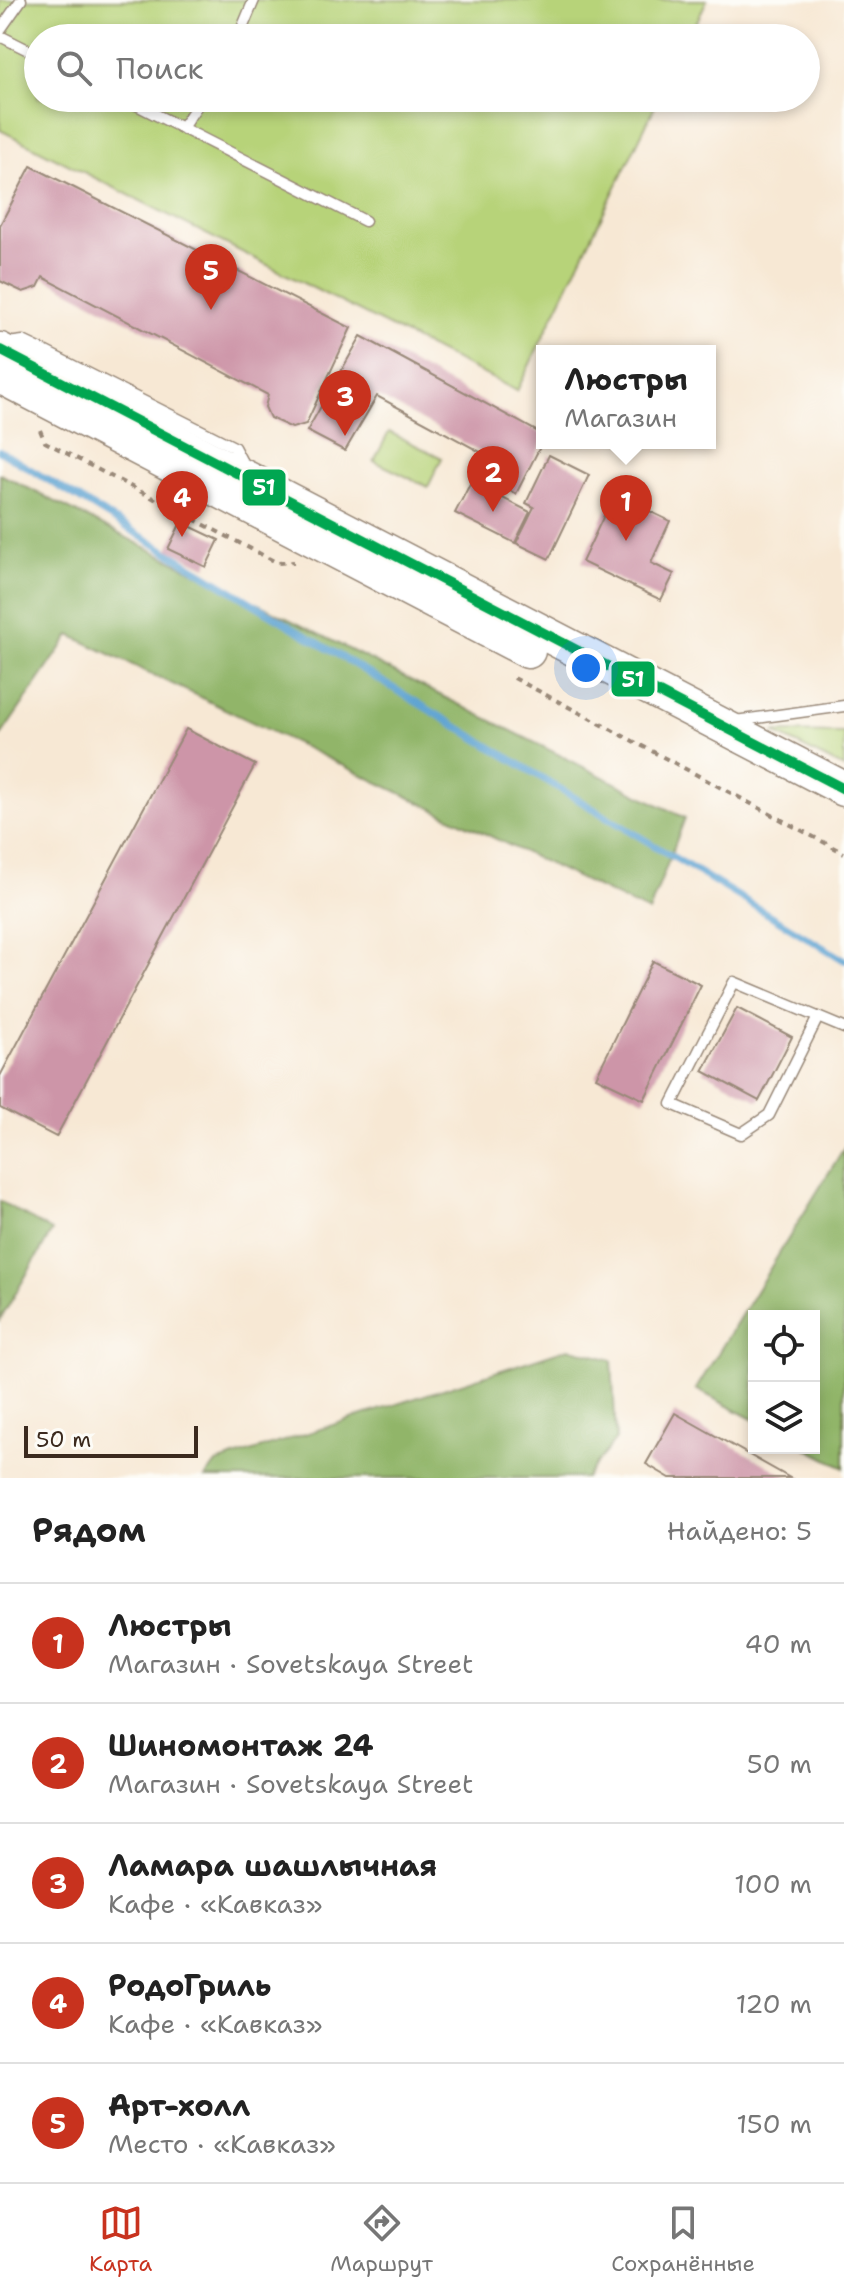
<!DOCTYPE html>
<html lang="ru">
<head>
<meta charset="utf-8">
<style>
  body { margin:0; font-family:"Shantell Sans",sans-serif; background:#f2f2f2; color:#222 }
  .controls { position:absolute; right:24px; bottom:24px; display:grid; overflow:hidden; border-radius:0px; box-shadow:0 4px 12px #0003 }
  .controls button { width:72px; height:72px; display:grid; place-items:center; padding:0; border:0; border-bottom:2px solid #e0e0e0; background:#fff; color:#222; font:40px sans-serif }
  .scale { position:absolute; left:24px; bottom:20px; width:174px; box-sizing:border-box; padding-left:8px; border:4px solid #3b2a1e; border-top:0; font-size:22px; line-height:28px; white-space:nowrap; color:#3b2a1e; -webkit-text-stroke:6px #fdfcf7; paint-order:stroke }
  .you { position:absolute; left:586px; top:668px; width:28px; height:28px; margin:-20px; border:6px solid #fff; border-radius:50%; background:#1a73e8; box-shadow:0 0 0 12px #1a73e833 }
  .badge { display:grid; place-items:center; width:52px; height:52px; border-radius:50%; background:#c8321e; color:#fff; font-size:26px; font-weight:700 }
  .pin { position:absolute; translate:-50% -66px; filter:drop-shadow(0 2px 4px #0008) }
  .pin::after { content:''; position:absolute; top:42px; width:28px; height:24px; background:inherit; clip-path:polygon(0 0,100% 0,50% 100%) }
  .popup { position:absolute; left:536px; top:345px; width:180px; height:104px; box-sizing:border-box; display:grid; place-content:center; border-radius:0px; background:#fff; filter:drop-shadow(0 2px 6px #0005); font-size:26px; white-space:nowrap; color:#767676 }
  .popup b { font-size:30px; color:#222 }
  .popup::after { content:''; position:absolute; left:50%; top:100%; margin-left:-16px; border:16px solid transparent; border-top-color:#fff }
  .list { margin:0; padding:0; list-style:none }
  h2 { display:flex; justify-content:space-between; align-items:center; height:104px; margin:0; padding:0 32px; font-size:34px }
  h2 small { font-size:26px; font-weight:400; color:#767676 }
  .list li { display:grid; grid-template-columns:52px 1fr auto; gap:24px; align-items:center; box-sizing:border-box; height:120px; padding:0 32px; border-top:2px solid #e0e0e0 }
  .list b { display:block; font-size:30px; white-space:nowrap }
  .list p { margin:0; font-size:26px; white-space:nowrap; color:#767676 }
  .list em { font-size:26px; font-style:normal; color:#767676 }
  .icon { flex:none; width:44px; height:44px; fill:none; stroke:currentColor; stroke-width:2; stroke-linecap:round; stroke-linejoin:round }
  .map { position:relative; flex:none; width:844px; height:1478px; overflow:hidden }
  .search { position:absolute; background:#fff; box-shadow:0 4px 12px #0003; left:24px; right:24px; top:24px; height:88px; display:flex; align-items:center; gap:20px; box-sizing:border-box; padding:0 28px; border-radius:44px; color:#767676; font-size:30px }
  .sheet { height:704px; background:#fff }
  nav { display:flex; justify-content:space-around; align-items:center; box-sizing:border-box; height:112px; border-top:2px solid #e0e0e0; background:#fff; font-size:22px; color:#767676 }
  nav a { display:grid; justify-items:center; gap:4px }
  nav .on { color:#c8321e }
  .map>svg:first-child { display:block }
  .green { fill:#b7d379; stroke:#797e4c; stroke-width:2 }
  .forest { fill:#91b569; stroke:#667044; stroke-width:2 }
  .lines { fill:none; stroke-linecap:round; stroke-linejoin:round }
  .stream { stroke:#5ba2d1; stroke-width:7 }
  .building { fill:#cd95a8 }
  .service-casing { stroke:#998979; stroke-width:13 }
  .trunk-casing { stroke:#998979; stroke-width:37 }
  .path { stroke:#998979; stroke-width:4; stroke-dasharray:6 6; stroke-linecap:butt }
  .service { stroke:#fff; stroke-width:10 }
  .trunk { stroke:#fff; stroke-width:34 }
  .bus-1-casing { stroke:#fdfcf7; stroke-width:16 }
  .bus-1 { stroke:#00a651; stroke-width:10 }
  .line-badge { stroke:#fdfcf7; stroke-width:3 }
  .badge-label { font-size:22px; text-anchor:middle; font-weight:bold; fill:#fff }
</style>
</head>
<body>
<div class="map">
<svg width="844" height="1478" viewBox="0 0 844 1478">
  <rect width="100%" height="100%" fill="#fdfcf7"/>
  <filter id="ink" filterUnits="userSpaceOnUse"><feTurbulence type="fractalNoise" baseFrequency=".0125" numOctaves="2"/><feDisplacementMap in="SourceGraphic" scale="16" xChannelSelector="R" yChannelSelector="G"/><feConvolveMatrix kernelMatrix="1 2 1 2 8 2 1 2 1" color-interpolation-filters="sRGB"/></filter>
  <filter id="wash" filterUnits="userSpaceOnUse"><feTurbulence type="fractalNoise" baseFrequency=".006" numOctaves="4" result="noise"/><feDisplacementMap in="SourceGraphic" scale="32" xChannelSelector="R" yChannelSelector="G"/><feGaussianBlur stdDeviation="1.8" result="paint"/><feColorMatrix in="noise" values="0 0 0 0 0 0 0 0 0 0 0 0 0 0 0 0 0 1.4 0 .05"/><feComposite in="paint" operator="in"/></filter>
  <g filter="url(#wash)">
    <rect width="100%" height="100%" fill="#f7e8d4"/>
    <g class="green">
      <polygon points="0,0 707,0 689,38 38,38 38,98 659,98 517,391 0,130"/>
      <polygon points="389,432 442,458 428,487 374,461"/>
      <polygon points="773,732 844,733 844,768"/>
    </g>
    <g class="forest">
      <polygon points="0,474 685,818 649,912 70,635 0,737"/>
      <polygon points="844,1148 844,1468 806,1448 814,1448 814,1316 754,1316 754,1420 696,1389"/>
      <polygon points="0,1201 52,1231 0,1320"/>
      <polygon points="569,1348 612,1360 616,1439 585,1478 205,1478 216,1463"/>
    </g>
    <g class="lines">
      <polyline class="stream" points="0,451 844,960"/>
    </g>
    <g id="blocks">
      <g class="building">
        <polygon points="31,166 351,328 306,424 292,428 270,418 265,407 268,395 43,277 38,287 23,292 0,281 0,225"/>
        <polygon points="361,336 542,434 542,443 516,494 479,474 486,455 377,396 345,451 307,431"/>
        <polygon points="549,455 589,475 549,559 516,543 534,507 526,503"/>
        <polygon points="471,482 530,512 515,543 455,513"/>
        <polygon points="614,494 670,521 651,563 674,574 661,600 582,562"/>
        <polygon points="181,522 219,540 206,567 168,549"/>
        <polygon points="186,729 255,765 56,1137 0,1108 0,1076"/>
        <polygon points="653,961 701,985 644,1100 596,1077"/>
        <polygon points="737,1008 792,1037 759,1101 703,1071"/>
        <polygon points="675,1413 790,1478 670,1478 646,1464"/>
      </g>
    </g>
  </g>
  <g filter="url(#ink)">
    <use href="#blocks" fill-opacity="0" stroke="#998979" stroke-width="2"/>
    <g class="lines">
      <defs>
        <g id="service">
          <polyline points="0,30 21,0"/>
          <polyline points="0,36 38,55"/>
          <polyline points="238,38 254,0"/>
          <polyline points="123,98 365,221"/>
          <polyline points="182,128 202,98"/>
          <polyline points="8,343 23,341 46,352 234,447 244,466"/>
          <polyline points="735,721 844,706"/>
          <polyline points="818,1017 769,1115 741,1134 672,1104 734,982 844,1028"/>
        </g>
        <g id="trunk">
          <polyline points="0,350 844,789"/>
          <polyline points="0,376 528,651"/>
        </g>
      </defs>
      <use href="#service" class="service-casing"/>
      <use href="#trunk" class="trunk-casing"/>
      <g class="path">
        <polyline points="40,430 45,442 278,563 294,562"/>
        <polyline points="514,678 844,853"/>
      </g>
      <use href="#service" class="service"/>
      <use href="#trunk" class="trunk"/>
      <defs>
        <polyline id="bus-1" points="0,350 844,789"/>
      </defs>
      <use href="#bus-1" class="bus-1-casing"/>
      <use href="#bus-1" class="bus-1"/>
    </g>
  </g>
  <g class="line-badge">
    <rect x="241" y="468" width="46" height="39" rx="8" fill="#00a651"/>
    <rect x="610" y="660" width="46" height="38" rx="8" fill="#00a651"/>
  </g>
  <g class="badge-label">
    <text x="264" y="495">51</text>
    <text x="633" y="687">51</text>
  </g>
</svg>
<div class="controls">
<button><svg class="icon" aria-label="locate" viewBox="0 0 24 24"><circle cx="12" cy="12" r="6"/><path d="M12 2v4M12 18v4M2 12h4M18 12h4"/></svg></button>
<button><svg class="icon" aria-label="layers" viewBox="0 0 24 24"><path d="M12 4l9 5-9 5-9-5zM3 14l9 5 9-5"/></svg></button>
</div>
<div class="scale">50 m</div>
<div class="you"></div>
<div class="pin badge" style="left:626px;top:541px">1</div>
<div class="popup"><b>Люстры</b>Магазин</div>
<div class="pin badge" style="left:493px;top:512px">2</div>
<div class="pin badge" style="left:345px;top:436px">3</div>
<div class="pin badge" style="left:182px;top:537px">4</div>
<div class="pin badge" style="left:211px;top:310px">5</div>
<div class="search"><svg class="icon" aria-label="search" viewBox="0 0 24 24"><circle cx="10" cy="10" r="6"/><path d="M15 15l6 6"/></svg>Поиск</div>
</div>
<section class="sheet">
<h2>Рядом<small>Найдено: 5</small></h2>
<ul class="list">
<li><span class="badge">1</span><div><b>Люстры</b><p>Магазин · Sovetskaya Street</p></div><em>40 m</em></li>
<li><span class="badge">2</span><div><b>Шиномонтаж 24</b><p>Магазин · Sovetskaya Street</p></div><em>50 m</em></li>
<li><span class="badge">3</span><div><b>Ламара шашлычная</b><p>Кафе · «Кавказ»</p></div><em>100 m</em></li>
<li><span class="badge">4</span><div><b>РодоГриль</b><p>Кафе · «Кавказ»</p></div><em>120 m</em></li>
<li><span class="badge">5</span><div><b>Арт-холл</b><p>Место · «Кавказ»</p></div><em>150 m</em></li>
</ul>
</section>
<nav>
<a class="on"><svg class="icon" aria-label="map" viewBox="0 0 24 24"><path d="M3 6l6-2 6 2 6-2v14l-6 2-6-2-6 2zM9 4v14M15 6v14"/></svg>Карта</a>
<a><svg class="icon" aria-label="directions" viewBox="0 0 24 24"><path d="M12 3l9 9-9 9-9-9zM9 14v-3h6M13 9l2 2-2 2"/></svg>Маршрут</a>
<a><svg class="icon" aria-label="saved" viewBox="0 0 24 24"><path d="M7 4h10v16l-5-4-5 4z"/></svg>Сохранённые</a>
</nav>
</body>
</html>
